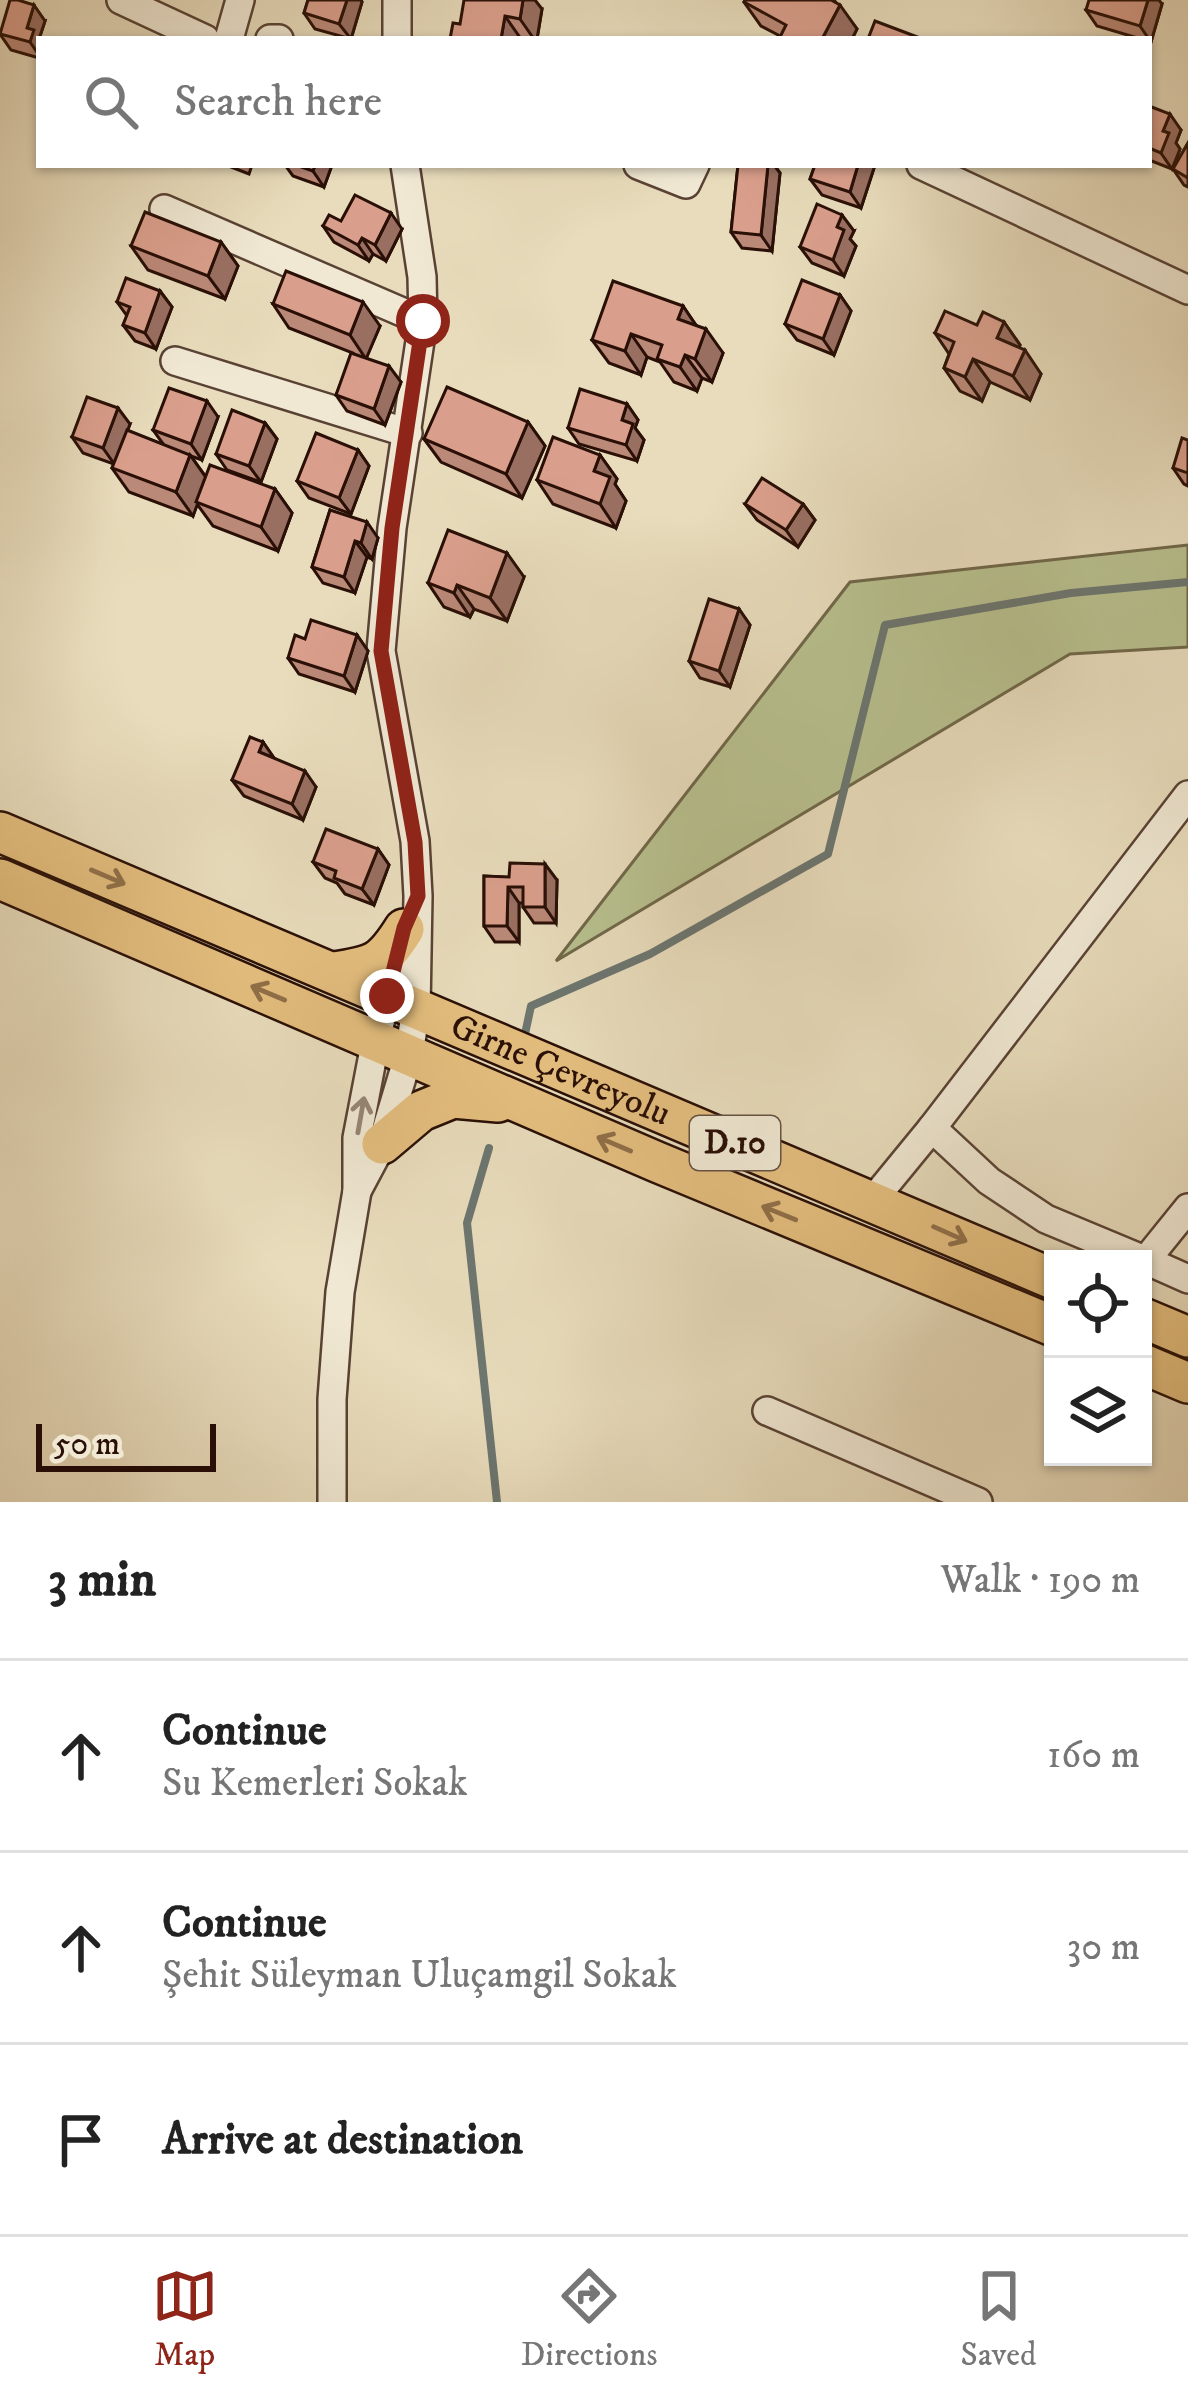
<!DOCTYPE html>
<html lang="en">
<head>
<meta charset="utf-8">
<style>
  body { margin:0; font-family:"IM FELL DW Pica",serif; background:#f2f2f2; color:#222 }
  .controls { position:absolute; right:36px; bottom:36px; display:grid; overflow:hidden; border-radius:0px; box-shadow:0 3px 9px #0004 }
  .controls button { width:108px; height:108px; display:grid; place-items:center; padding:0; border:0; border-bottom:3px solid #e0e0e0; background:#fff; color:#222; font:60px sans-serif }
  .scale { position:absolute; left:36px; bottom:30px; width:180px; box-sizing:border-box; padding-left:12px; border:6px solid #290f06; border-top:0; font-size:33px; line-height:42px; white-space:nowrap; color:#290f06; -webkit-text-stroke:9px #f0e8d3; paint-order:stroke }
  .stop { position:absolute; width:36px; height:36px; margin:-27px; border:9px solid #8f2418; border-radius:50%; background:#fff }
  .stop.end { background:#8f2418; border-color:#fff; box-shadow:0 3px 12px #0008 }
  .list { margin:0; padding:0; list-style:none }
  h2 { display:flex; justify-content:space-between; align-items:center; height:156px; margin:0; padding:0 48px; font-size:51px }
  h2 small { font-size:39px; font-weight:400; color:#767676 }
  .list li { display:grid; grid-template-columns:78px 1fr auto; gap:36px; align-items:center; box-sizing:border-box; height:192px; padding:0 48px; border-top:3px solid #e0e0e0 }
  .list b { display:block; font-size:45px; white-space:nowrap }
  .list p { margin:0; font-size:39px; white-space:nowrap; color:#767676 }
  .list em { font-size:39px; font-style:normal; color:#767676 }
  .icon { flex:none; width:66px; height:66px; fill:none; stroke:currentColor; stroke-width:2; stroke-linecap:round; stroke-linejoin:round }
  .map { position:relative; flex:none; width:1188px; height:1502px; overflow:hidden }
  .search { position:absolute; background:#fff; box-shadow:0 3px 9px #0004; left:36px; right:36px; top:36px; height:132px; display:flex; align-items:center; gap:30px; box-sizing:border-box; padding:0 42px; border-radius:0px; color:#767676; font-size:45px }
  .sheet { height:732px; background:#fff }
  nav { display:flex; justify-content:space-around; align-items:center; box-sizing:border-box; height:168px; border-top:3px solid #e0e0e0; background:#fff; font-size:33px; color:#767676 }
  nav a { display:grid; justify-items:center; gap:6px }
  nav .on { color:#8f2418 }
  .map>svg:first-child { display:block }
  .green { fill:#b8c08f; stroke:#70684a; stroke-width:3 }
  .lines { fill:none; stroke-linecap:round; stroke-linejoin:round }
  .stream { stroke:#6c7670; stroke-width:8 }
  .minor-casing { stroke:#594234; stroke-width:32 }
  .highway-casing { stroke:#290f06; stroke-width:44 }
  .minor { stroke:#f0e8d3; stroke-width:27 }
  .highway { stroke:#e4be7e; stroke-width:39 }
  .wall { fill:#bb8978; stroke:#290f06; stroke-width:3 }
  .shaded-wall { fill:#996f62; stroke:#290f06; stroke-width:3 }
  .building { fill:#da9f8c; stroke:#290f06; stroke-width:3 }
  .oneway { stroke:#906f48 }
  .oneway2 { stroke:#968677 }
  .route { stroke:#8f2418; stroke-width:15 }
  .labels { text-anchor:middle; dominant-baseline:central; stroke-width:10; stroke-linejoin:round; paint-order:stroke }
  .shield { fill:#f0e8d3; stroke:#655044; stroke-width:3 }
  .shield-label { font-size:33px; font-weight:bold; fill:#290f06 }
  .street-label { font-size:36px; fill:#290f06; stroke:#f0e8d3 }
</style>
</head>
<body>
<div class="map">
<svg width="1188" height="1502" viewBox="0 0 1188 1502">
  <rect width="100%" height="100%" fill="#e8dcbc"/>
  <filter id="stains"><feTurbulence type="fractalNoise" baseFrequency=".00167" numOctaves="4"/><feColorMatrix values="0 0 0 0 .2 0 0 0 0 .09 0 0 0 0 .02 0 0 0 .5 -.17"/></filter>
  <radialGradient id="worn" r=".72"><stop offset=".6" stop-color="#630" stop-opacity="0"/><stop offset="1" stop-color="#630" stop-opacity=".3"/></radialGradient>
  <polygon class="green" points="1188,545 1188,647 1070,654 556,961 850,582"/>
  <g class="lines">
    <g class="stream">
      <polyline points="525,1034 531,1006 650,954 828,854 885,625 1071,593 1188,582"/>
      <polyline points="489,1148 467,1223 497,1502"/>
    </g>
    <defs>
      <g id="minor">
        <polyline points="121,0 205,39"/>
        <polyline points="397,0 397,39"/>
        <polyline points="229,39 240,0"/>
        <polyline points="270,39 279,39"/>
        <polyline points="638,165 686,184 695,165"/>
        <polyline points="921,165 1188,290"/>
        <polyline points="164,209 423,321"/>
        <polyline points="175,361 408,433"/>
        <polyline points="932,1128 989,1181 1046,1219 1142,1259"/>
        <polyline points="357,1191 382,1144 409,1054 416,1009 418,896 415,841 381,651 392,528 423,321 422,277 405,165"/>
        <polyline points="873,1200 932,1128 1188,795"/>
        <polyline points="1143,1259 1188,1279"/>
        <polyline points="1146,1260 1188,1208"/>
        <polyline points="767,1411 978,1502"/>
        <polyline points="332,1502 332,1399 340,1292 357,1191 357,1138 376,1039 401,938"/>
      </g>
      <g id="highway">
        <path id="s1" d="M0,832l1053,447"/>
        <polyline points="0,879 657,1162 1053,1326"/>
        <path d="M334,972c40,-6 48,-8 70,-43"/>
        <polyline points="382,1144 421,1111 453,1098 498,1102"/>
        <polyline points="1143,1318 1188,1337"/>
        <polyline points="1143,1364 1188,1383"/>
      </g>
    </defs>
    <use href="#minor" class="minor-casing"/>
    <use href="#highway" class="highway-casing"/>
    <use href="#minor" class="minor"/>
    <use href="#highway" class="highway"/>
  </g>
  <g class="wall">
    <polygon points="308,0 361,0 362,2 351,39 315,29 304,13"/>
    <polygon points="745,0 834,0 857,29 852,39 781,39 780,36 761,26 744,2"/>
    <polygon points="1162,4 1151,42 1149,39 1141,39 1097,26 1086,10"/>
    <polygon points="542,9 537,39 450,39 460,24"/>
    <polygon points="45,21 39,39 39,58 11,50 0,34"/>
    <polygon points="1149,106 1181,130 1176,143 1180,149 1172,169 1149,160"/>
    <polygon points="1188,143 1188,187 1184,185 1173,169"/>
    <polygon points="226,165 252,165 249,174"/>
    <polygon points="285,165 332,165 324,187 293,176"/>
    <polygon points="738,165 774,165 780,173 772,251 742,248 731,232"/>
    <polygon points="815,165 875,165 861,208 822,195 810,179"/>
    <polygon points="341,221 402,229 386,261 373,254 369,261 334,242 323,226"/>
    <polygon points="854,231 850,239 856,246 844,276 812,263 800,247"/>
    <polygon points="221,242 238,266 225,299 148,270 131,246"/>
    <polygon points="160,291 172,307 156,349 135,341 123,325 127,316 117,302"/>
    <polygon points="840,295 851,311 834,355 797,340 785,324"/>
    <polygon points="273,304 380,326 366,358 401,382 385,425 347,411 336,395 353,353 289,328"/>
    <polygon points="683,306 696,325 723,353 712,382 702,378 697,391 674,382 660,362 647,357 641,375 609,363 592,340"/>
    <polygon points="1004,322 1020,345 1019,348 1041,374 1030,400 990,382 982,401 960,391 944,368 949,354 935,333"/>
    <polygon points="627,404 638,420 635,428 644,440 637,461 579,444 568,428"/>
    <polygon points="218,417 202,460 191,456 206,477 275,489 292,513 278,551 213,526 197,504 193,516 129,492 112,468 114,464 83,453 72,437 130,424 127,431 164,445 153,430"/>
    <polygon points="528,422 545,446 522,498 441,462 424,439"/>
    <polygon points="265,423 277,439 261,482 227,470 216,454"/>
    <polygon points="1188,440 1188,486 1184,484 1173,468"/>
    <polygon points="358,450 369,466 351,514 309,498 297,481"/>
    <polygon points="600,455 617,479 615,484 626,501 616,528 553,504 537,480"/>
    <polygon points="745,504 803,504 815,520 798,547 757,520"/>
    <polygon points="330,510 378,538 372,559 367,557 355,593 323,583 312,567"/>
    <polygon points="524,577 507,621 474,609 470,617 444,607 428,583"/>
    <polygon points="739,609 750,625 730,687 700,678 689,661"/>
    <polygon points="357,635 368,651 355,692 299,674 288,658 305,639"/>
    <polygon points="263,742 274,758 316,787 303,820 244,796 232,780"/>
    <polygon points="378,849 389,865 374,905 345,894 337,883 325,878 313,862"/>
    <polygon points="484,876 557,880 556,923 534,923 523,907 523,903 519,903 519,942 495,942 484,926"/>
  </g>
  <g class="shaded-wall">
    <polygon points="347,0 361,0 362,2 351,39 339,24"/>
    <polygon points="523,0 535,0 542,9 537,39 534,39 520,19"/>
    <polygon points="1148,0 1159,0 1162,4 1151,42 1140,26"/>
    <polygon points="34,5 45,21 39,39 39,55 30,42 27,28"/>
    <polygon points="840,5 857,29 852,39 822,39"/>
    <polygon points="505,16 521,39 501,39"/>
    <polygon points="1170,114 1181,130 1176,143 1180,149 1172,169 1161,153 1163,131"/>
    <polygon points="315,165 332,165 324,187 313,171"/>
    <polygon points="768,165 774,165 780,173 772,251 761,235"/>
    <polygon points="858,165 875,165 861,208 850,192"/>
    <polygon points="391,213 402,229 386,261 375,245"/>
    <polygon points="842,215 854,231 850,239 856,246 844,276 833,260 837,227"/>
    <polygon points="362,238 373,254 369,261 358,245"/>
    <polygon points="221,242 238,266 225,299 208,276"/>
    <polygon points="160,291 172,307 156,349 145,333"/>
    <polygon points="840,295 851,311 834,355 823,339"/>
    <polygon points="363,302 380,326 366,359 350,335"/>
    <polygon points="683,306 699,330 678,319"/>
    <polygon points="1004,322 1020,345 1013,362 997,338"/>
    <polygon points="706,329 723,353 712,382 695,359"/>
    <polygon points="631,334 647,357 641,375 625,351"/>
    <polygon points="1025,350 1041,374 1030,400 1013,376"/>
    <polygon points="685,355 702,378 697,391 680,367"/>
    <polygon points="973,359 990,382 982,401 965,377"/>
    <polygon points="389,366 401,382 385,425 374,409"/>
    <polygon points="207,401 218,417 202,460 191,444"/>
    <polygon points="627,404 638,420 635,428 644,440 637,461 626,445 622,420"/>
    <polygon points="118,408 130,424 115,465 103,448"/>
    <polygon points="528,422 545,446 522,498 506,474"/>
    <polygon points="265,423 277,439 261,482 249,466"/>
    <polygon points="358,450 369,466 351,514 339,498"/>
    <polygon points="190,455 207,479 193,516 176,492"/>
    <polygon points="600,455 617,479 615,484 626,501 616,528 600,504 594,471"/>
    <polygon points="275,489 292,513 278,551 261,527"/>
    <polygon points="803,504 815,520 798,547 786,530"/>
    <polygon points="367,522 378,538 372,559 361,543"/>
    <polygon points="355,541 367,557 355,593 344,577"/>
    <polygon points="507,553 524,577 507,621 490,598"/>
    <polygon points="457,585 474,609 470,617 454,593"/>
    <polygon points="739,609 750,625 730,687 719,671"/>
    <polygon points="357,635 368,651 355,692 344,676"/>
    <polygon points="263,742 274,758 259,752"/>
    <polygon points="305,771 316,787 303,820 292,804"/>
    <polygon points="378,849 389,865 374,905 362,889"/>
    <polygon points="545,864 557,880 556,923 545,907"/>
    <polygon points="508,887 519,903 519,942 507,926"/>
  </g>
  <g class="building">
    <polygon points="10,0 18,0 34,5 27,28 34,30 30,42 0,34"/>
    <polygon points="308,0 347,0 339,24 304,13"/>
    <polygon points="464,0 523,0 520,19 505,16 501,39 450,39 453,23 460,24"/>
    <polygon points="745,0 831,0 840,5 822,39 783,39 780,37 786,25 744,2"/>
    <polygon points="1089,0 1148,0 1140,26 1086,10"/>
    <polygon points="875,21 920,38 868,39"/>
    <polygon points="1149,106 1170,114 1163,131 1169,133 1161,153 1149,148"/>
    <polygon points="1188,143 1188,178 1173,169"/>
    <polygon points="296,165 315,165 313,171"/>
    <polygon points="738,165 768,165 761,235 731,232"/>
    <polygon points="815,165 858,165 850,192 810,179"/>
    <polygon points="355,195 391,213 375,245 362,238 358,245 323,226 329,215 341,221"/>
    <polygon points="817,204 842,215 837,227 844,230 833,260 800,247"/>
    <polygon points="145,212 221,242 208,276 131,246"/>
    <polygon points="286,271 363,302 350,335 273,304"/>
    <polygon points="126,278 160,291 145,333 123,325 130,307 117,302"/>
    <polygon points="802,280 840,295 823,339 785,324"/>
    <polygon points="613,281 683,306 678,319 706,329 695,359 685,355 680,367 657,359 662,345 631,334 625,351 592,340"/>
    <polygon points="945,311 977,325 983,312 1004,322 997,338 1025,350 1013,376 973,359 965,377 944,368 954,342 935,333"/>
    <polygon points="351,353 389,366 374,409 336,395"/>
    <polygon points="447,387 528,422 506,474 424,439"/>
    <polygon points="169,388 207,401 191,444 153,430"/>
    <polygon points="580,389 627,404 622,420 633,424 626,445 568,428"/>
    <polygon points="87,397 118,408 103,448 72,437"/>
    <polygon points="232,410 265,423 249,466 216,454"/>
    <polygon points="127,430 190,455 176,492 112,468"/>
    <polygon points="316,433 358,450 339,498 297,481"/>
    <polygon points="553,437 600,455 594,471 610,477 600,504 537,480"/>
    <polygon points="1182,438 1188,440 1188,473 1173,468"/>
    <polygon points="210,465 275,489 261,527 196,502"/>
    <polygon points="762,478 803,504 786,530 745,504"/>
    <polygon points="330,510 367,522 361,543 355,541 344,577 312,567"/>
    <polygon points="448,530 507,553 490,598 457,585 454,593 428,583"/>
    <polygon points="709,599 739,609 719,671 689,661"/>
    <polygon points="311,620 357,635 344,676 288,658 295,635 305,639"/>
    <polygon points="250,737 263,742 259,752 305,771 292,804 232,780"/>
    <polygon points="326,829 378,849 362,889 334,878 336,871 313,862"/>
    <polygon points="510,863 545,864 545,907 523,907 523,887 508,887 507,926 484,926 484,876 509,877"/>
  </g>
  <defs><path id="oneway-shaft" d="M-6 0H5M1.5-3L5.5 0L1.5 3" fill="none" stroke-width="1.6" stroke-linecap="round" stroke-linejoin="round" transform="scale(3)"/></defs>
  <g class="oneway">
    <use href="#oneway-shaft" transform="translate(108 877) rotate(23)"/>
    <use href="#oneway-shaft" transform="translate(268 993) rotate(-157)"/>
    <use href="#oneway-shaft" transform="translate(614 1144) rotate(-157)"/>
    <use href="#oneway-shaft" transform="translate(779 1213) rotate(-158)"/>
    <use href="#oneway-shaft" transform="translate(950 1234) rotate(24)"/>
  </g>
  <use class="oneway2" href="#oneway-shaft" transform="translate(361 1115) rotate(-80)"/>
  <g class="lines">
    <polyline class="route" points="387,996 404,928 418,896 415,842 381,651 392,528 423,321"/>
  </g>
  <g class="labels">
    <rect class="shield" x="690" y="1116" width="90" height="54" rx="9"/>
    <g class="shield-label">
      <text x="735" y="1143">D.10</text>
    </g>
    <g class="street-label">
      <text stroke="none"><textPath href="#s1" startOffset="609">Girne Çevreyolu</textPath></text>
    </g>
  </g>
  <rect width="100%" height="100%" filter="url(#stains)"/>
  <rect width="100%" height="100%" fill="url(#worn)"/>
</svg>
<div class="controls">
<button><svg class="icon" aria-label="locate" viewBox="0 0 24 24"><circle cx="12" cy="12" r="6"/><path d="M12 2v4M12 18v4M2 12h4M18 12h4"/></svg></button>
<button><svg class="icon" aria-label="layers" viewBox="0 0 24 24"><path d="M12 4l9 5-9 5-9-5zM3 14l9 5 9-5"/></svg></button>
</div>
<div class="scale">50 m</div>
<div class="stop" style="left:423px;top:321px"></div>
<div class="stop end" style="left:387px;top:996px"></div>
<div class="search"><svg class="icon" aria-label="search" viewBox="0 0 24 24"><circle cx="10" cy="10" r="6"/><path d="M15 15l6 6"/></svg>Search here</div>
</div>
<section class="sheet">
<h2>3 min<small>Walk · 190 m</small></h2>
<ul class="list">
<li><svg class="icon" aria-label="ahead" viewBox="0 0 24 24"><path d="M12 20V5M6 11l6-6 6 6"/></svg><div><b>Continue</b><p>Su Kemerleri Sokak</p></div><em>160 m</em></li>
<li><svg class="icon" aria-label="ahead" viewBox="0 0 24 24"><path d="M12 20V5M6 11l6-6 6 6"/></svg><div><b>Continue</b><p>Şehit Süleyman Uluçamgil Sokak</p></div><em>30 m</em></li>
<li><svg class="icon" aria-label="arrive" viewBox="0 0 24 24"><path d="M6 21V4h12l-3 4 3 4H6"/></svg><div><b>Arrive at destination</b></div></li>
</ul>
</section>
<nav>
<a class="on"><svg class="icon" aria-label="map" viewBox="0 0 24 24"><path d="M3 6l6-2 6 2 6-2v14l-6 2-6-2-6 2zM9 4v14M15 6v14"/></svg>Map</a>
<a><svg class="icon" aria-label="directions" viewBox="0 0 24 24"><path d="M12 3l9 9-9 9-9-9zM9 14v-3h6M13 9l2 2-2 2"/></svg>Directions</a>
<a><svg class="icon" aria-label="saved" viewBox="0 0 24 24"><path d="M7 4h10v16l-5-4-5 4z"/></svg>Saved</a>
</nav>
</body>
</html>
